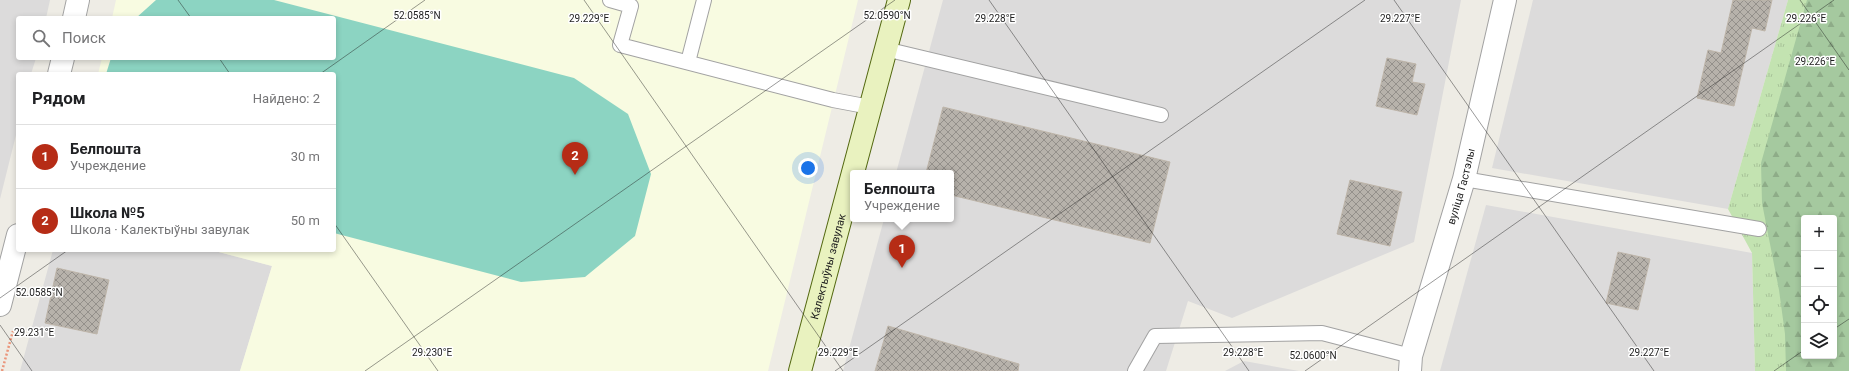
<!DOCTYPE html>
<html lang="ru">
<head>
<meta charset="utf-8">
<style>
  body { margin:0; font-family:Roboto,sans-serif; background:#f2f2f2; color:#202124 }
  .controls { position:absolute; right:12px; bottom:12px; display:grid; overflow:hidden; border-radius:4px; box-shadow:0 2px 6px #0003 }
  .controls button { width:36px; height:36px; display:grid; place-items:center; padding:0; border:0; border-bottom:1px solid #e0e0e0; background:#fff; color:#202124; font:20px sans-serif }
  .you { position:absolute; left:808px; top:168px; width:14px; height:14px; margin:-10px; border:3px solid #fff; border-radius:50%; background:#1a73e8; box-shadow:0 0 0 6px #1a73e833 }
  .badge { display:grid; place-items:center; width:26px; height:26px; border-radius:50%; background:#b62c16; color:#fff; font-size:13px; font-weight:700 }
  .pin { position:absolute; translate:-50% -33px; filter:drop-shadow(0 1px 2px #0008) }
  .pin::after { content:''; position:absolute; top:21px; width:14px; height:12px; background:inherit; clip-path:polygon(0 0,100% 0,50% 100%) }
  .popup { position:absolute; left:850px; top:170px; width:104px; height:52px; box-sizing:border-box; display:grid; place-content:center; border-radius:4px; background:#fff; filter:drop-shadow(0 1px 3px #0005); font-size:13px; white-space:nowrap; color:#757577 }
  .popup b { font-size:15px; color:#202124 }
  .popup::after { content:''; position:absolute; left:50%; top:100%; margin-left:-8px; border:8px solid transparent; border-top-color:#fff }
  .list { margin:0; padding:0; list-style:none }
  h2 { display:flex; justify-content:space-between; align-items:center; height:52px; margin:0; padding:0 16px; font-size:17px }
  h2 small { font-size:13px; font-weight:400; color:#757577 }
  .list li { display:grid; grid-template-columns:26px 1fr auto; gap:12px; align-items:center; box-sizing:border-box; height:64px; padding:0 16px; border-top:1px solid #e0e0e0 }
  .list b { display:block; font-size:15px; white-space:nowrap }
  .list p { margin:0; font-size:13px; white-space:nowrap; color:#757577 }
  .list em { font-size:13px; font-style:normal; color:#757577 }
  .icon { flex:none; width:22px; height:22px; fill:none; stroke:currentColor; stroke-width:2; stroke-linecap:round; stroke-linejoin:round }
  .map { position:relative; flex:none; width:1849px; height:371px; overflow:hidden }
  .search { position:absolute; background:#fff; box-shadow:0 2px 6px #0003; left:16px; top:16px; width:320px; height:44px; display:flex; align-items:center; gap:10px; box-sizing:border-box; padding:0 14px; border-radius:4px; color:#757577; font-size:15px }
  .panel { position:absolute; background:#fff; box-shadow:0 2px 6px #0003; left:16px; top:72px; width:320px; height:180px; border-radius:4px }
  .map>svg:first-child { display:block }
  .residential { fill:#dcdbdb }
  .education { fill:#f8fbe1 }
  .grass { fill:url(#grass-tufts); fill-rule:evenodd }
  .forest { fill:url(#forest-firs); fill-rule:evenodd }
  .pitch { fill:#8cd4c2 }
  .building { fill:url(#building-cross-hatch); stroke:#beb5a9 }
  .lines { fill:none; stroke-linecap:round; stroke-linejoin:round }
  .lane-casing { stroke:#a2a2a2; stroke-width:16 }
  .street-casing { stroke:#a2a2a2; stroke-width:24 }
  .secondary-casing { stroke:#546911; stroke-width:24 }
  .path { stroke:#ea957a; stroke-width:2.5; stroke-dasharray:2 2; stroke-linecap:butt }
  .lane { stroke:#fff; stroke-width:14 }
  .street { stroke:#fff; stroke-width:22 }
  .secondary { stroke:#e9f2bf; stroke-width:22 }
  .ticks { fill:none; stroke:#1e1e1e; stroke-width:1; stroke-opacity:0.45 }
  .labels { text-anchor:middle; dominant-baseline:central; stroke-width:3; stroke-linejoin:round; paint-order:stroke }
  .street-label { font-size:11px; fill:#1e1e1e; stroke:#fff }
  .ticks-label { font-size:10px; text-anchor:middle; fill:#1e1e1e; stroke:#fff; stroke-width:3; stroke-linejoin:round; paint-order:stroke }
</style>
</head>
<body>
<div class="map">
<svg width="1849" height="371" viewBox="0 0 1849 371">
  <defs>
    <pattern id="grass-tufts" width="24" height="20" patternUnits="userSpaceOnUse"><rect width="24" height="20" fill="#c3e3b1"/><path d="M3 7l-1-3M5 7V3M7 7l1-3M15 17l-1-3M17 17v-4M19 17l1-3" fill="none" stroke="#a7c298"/></pattern>
    <pattern id="forest-firs" width="22" height="20" patternUnits="userSpaceOnUse"><rect width="22" height="20" fill="#a5c99f"/><path d="M5 1l3.5 6h-7zM16 11l3.5 6h-7z" fill="#8eac88"/></pattern>
    <pattern id="building-cross-hatch" width="8" height="8" patternUnits="userSpaceOnUse"><rect width="8" height="8" fill="#b7b2ab"/><path d="M0 0l8 8M0 8l8-8" fill="none" stroke="#94908b"/></pattern>
  </defs>
  <rect width="100%" height="100%" fill="#eeece5"/>
  <g class="residential">
    <polygon points="0,0 50,0 46,18 18,18 18,58 36,58 31,74 18,74 18,127 0,199"/>
    <polygon points="943,0 1461,0 1414,242 1232,318 1188,301 1166,371 843,371 884,219 951,219 951,173 896,173"/>
    <polygon points="1533,0 1788,0 1728,209 1492,168"/>
    <polygon points="1486,205 1752,253 1755,371 1440,371"/>
    <polygon points="53,250 211,250 272,266 240,371 20,371"/>
    <polygon points="1244,361 1299,371 1225,371"/>
  </g>
  <polygon class="education" points="116,0 858,0 768,371 240,371 272,266 211,250 334,250 334,74 98,74 102,58 334,58 334,18 112,18"/>
  <path class="grass" d="M1788,0h61v371h-94l-3,-118 -24,-44zM1804,218h30v138h-30z"/>
  <path class="forest" d="M1807,0h42v371h-63l-1,-37 -6,-44 -17,-87 -1,-40zM1804,218h30v138h-30z"/>
  <polygon class="pitch" points="156,0 274,0 574,78 628,114 651,174 635,236 585,277 521,282 334,233 334,74 106,74 111,58 334,58 334,18 136,18"/>
  <g class="building">
    <polygon points="1733,0 1772,0 1765,31 1752,28 1734,106 1697,98 1708,50 1721,53"/>
    <polygon points="1387,58 1416,64 1412,82 1425,84 1417,115 1376,106"/>
    <polygon points="943,107 1170,162 1150,243 951,195 951,173 926,173"/>
    <polygon points="1350,180 1402,192 1390,246 1337,234"/>
    <polygon points="1618,252 1650,259 1638,310 1606,303"/>
    <polygon points="57,268 109,280 97,334 45,323"/>
    <polygon points="888,326 1019,364 1018,371 875,371"/>
  </g>
  <g class="lines">
    <defs>
      <g id="lane">
        <polyline points="610,0 631,6 620,45 833,100 870,107"/>
        <polyline points="885,49 1161,115"/>
        <polyline points="688,62 704,0"/>
        <polyline points="1464,179 1759,229"/>
        <polyline points="1135,371 1155,336 1322,333 1411,356"/>
      </g>
      <g id="street">
        <polyline points="74,18 78,0"/>
        <polyline points="59,74 63,58"/>
        <polyline points="0,305 18,235"/>
        <path id="s1" d="M1410,371l1,-15 53,-177 41,-179"/>
      </g>
      <g id="secondary">
        <path id="s2" d="M800,371l99,-371"/>
      </g>
    </defs>
    <use href="#lane" class="lane-casing"/>
    <use href="#street" class="street-casing"/>
    <use href="#secondary" class="secondary-casing"/>
    <polyline class="path" points="2,371 13,331"/>
    <use href="#lane" class="lane"/>
    <use href="#street" class="street"/>
    <use href="#secondary" class="secondary"/>
  </g>
  <path class="ticks" d="M178,0l13,18M584,0l259,371M989,0l260,371M1394,0l260,371M1800,0l49,70M219,58l11,16M320,74l105,-74M334,223l104,148M0,298l68,-48M0,325l32,46M1834,329l15,-10M365,371l530,-371M835,371l530,-371M1305,371l529,-371M1774,371l30,-21"/>
  <g class="labels">
    <g class="street-label">
      <text stroke="none"><textPath href="#s1" startOffset="192">вуліца Гастэлы</textPath></text>
      <text stroke="none"><textPath href="#s2" startOffset="108">Калектыўны завулак</textPath></text>
    </g>
  </g>
  <g class="ticks-label">
    <text x="417" y="19">52.0585°N</text>
    <text x="887" y="19">52.0590°N</text>
    <text x="589" y="22">29.229°E</text>
    <text x="995" y="22">29.228°E</text>
    <text x="1806" y="22">29.226°E</text>
    <text x="1400" y="22">29.227°E</text>
    <text x="1815" y="65">29.226°E</text>
    <text x="39" y="296">52.0585°N</text>
    <text x="34" y="336">29.231°E</text>
    <text x="432" y="356">29.230°E</text>
    <text x="838" y="356">29.229°E</text>
    <text x="1243" y="356">29.228°E</text>
    <text x="1649" y="356">29.227°E</text>
    <text x="1313" y="359">52.0600°N</text>
  </g>
</svg>
<div class="controls">
<button>+</button>
<button>−</button>
<button><svg class="icon" aria-label="locate" viewBox="0 0 24 24"><circle cx="12" cy="12" r="6"/><path d="M12 2v4M12 18v4M2 12h4M18 12h4"/></svg></button>
<button><svg class="icon" aria-label="layers" viewBox="0 0 24 24"><path d="M12 4l9 5-9 5-9-5zM3 14l9 5 9-5"/></svg></button>
</div>
<div class="you"></div>
<div class="pin badge" style="left:902px;top:268px">1</div>
<div class="popup"><b>Белпошта</b>Учреждение</div>
<div class="pin badge" style="left:575px;top:175px">2</div>
<div class="search"><svg class="icon" aria-label="search" viewBox="0 0 24 24"><circle cx="10" cy="10" r="6"/><path d="M15 15l6 6"/></svg>Поиск</div>
<section class="panel">
<h2>Рядом<small>Найдено: 2</small></h2>
<ul class="list">
<li><span class="badge">1</span><div><b>Белпошта</b><p>Учреждение</p></div><em>30 m</em></li>
<li><span class="badge">2</span><div><b>Школа №5</b><p>Школа · Калектыўны завулак</p></div><em>50 m</em></li>
</ul>
</section>
</div>
</body>
</html>
